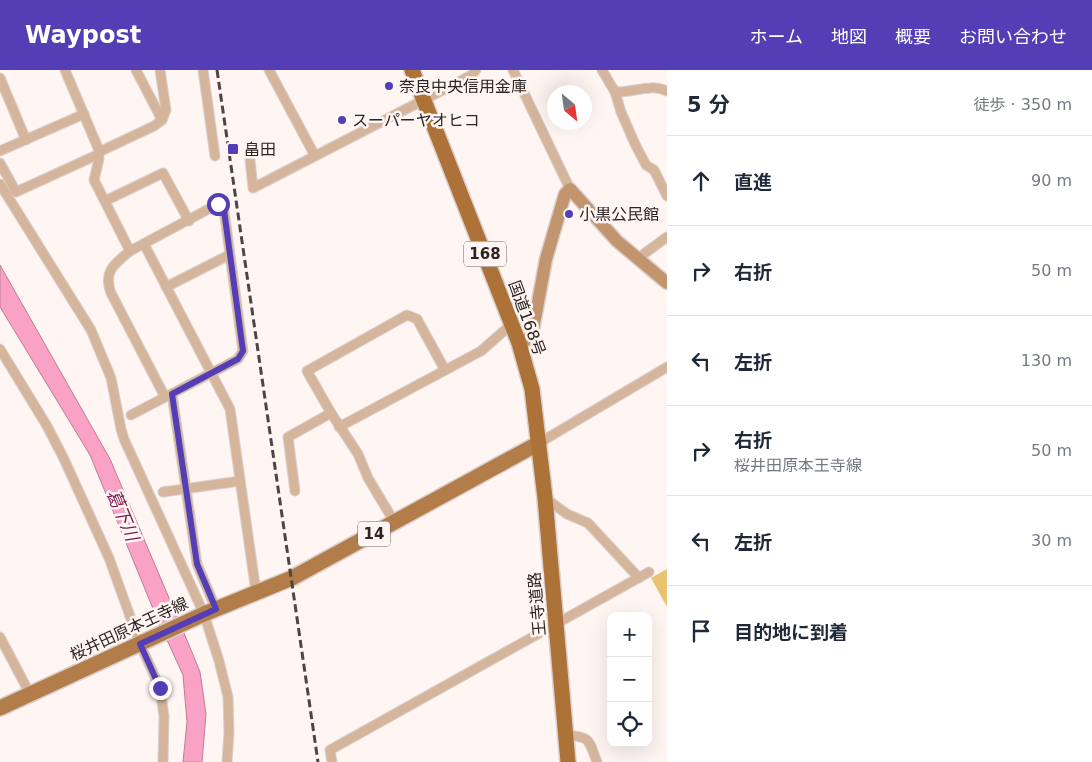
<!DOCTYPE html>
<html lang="ja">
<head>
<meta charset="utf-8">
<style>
  body { margin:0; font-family:"DejaVu Sans","Noto Sans JP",sans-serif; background:#f2f2f3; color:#1f2937 }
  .controls { position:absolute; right:15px; bottom:15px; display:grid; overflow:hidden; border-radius:10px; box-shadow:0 5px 20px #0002 }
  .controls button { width:45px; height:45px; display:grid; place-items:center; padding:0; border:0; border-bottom:1px solid #e0e1e3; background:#fff; color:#1f2937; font:25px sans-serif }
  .compass { position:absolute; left:547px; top:15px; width:45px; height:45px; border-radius:50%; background:#fff; box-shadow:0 5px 20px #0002; rotate:151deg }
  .stop { position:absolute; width:15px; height:15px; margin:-11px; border:4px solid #533eb6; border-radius:50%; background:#fff }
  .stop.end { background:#533eb6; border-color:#fff; box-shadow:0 1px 5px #0008 }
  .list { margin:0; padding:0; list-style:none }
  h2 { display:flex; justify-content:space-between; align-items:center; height:65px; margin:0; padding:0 20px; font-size:21px }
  h2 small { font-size:16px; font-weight:400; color:#747a83 }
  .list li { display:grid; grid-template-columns:32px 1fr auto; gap:15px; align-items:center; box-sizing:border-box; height:90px; padding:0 20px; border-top:1px solid #e0e1e3 }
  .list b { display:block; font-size:19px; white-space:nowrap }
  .list p { margin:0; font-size:16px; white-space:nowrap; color:#747a83 }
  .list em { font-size:16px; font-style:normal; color:#747a83 }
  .icon { flex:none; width:28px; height:28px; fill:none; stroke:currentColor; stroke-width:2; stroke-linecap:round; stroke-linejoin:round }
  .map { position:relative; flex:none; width:667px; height:692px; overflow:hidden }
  header { display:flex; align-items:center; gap:30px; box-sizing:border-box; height:70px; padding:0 25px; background:#533eb6; color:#fff }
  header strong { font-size:24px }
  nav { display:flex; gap:28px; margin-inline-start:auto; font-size:18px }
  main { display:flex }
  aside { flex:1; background:#fff }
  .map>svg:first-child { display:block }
  .green { fill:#e8c472 }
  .water { fill:#f9a2c5; stroke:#bc7c94 }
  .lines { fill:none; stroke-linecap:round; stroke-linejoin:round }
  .minor-casing { stroke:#d9d0ce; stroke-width:11 }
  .secondary-casing { stroke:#d9d0ce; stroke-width:15 }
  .primary-casing { stroke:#d9d0ce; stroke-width:18 }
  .trunk-casing { stroke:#d9d0ce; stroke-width:18 }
  .minor { stroke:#d5b69c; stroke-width:9 }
  .secondary { stroke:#c2956e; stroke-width:12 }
  .primary { stroke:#b37d4a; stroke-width:15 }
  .trunk { stroke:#ac7238; stroke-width:15 }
  .rail { stroke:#4c4542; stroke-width:3; stroke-dasharray:8 4; stroke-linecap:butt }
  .route { stroke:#533eb6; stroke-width:6 }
  .poi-dot { fill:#533eb6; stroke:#fff6f4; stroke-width:2 }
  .labels { text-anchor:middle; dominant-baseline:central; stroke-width:5; stroke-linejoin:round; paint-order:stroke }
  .shield { fill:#fff6f4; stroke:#6b6461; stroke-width:1 }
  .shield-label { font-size:15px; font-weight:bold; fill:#2c2522 }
  .poi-label { font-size:16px; fill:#2c2522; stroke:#fff6f4; text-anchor:start }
  .street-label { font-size:16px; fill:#2c2522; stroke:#fff6f4 }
  .water-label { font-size:18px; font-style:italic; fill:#7e1b4e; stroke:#fff6f4 }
</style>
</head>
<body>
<header>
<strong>Waypost</strong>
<nav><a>ホーム</a><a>地図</a><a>概要</a><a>お問い合わせ</a></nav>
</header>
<main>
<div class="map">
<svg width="667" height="692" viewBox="0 0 667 692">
  <rect width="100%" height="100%" fill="#fff6f4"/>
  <polygon class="green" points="667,499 667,537 651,508"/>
  <polygon class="water" points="0,195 110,389 189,575 200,602 206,644 202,692 183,692 187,652 183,605 156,546 90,385 0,237"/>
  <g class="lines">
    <defs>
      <g id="minor">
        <polyline points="65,0 98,78 99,89 94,110 130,181"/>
        <polyline points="136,0 162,50"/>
        <polyline points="203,0 215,86"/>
        <polyline points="269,0 315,86"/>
        <polyline points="513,0 570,119"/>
        <polyline points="602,0 615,22 621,42 635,74 646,95 654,100 667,126"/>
        <polyline points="0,8 26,70"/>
        <path d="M615,22c17,1 36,-9 52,-1"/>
        <polyline points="0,81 84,44"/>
        <polyline points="99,82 154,56 162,50 166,40 160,0"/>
        <polyline points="250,90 253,118 472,5 476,0"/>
        <polyline points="0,93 16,122 99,84"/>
        <polyline points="0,114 91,260 111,308 121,359 124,369 204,544 219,591 228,627 229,663 227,692"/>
        <polyline points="105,131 163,103 189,151"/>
        <polyline points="144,174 230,339 256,522"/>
        <polyline points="637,189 667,167"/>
        <polyline points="166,217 229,185"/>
        <polyline points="0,279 47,356 64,389 109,488 140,574 160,618 164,646 163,692"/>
        <polyline points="172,324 197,494 216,539"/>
        <path d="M131,345l107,-56 5,-8 -19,-141 -6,-6 -88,47c-16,13 -27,21 -19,42l54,104"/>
        <polyline points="339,357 481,281 512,254"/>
        <polyline points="539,373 667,297"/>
        <polyline points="295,421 288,367 331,343"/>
        <polyline points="163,422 240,411"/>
        <polyline points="545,428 567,444 588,453 639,508"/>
        <polyline points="395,453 368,408 358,384 331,343 307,301 407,245 417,249 445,300"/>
        <polyline points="0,567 30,624"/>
        <path d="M566,665c25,2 22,4 31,27"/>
        <polyline points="332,692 330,680 649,502"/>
      </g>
      <polyline id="secondary" points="519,273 528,269 532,265 546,189 565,124 570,119 617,171 667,213"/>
      <polyline id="primary" points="0,638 204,544 292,508 539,373"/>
      <polyline id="trunk" points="412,0 519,273 532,319 545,428 568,692"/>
    </defs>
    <use href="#minor" class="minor-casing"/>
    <use href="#secondary" class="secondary-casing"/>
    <use href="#primary" class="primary-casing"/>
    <use href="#trunk" class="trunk-casing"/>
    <use href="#minor" class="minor"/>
    <use href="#secondary" class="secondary"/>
    <use href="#primary" class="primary"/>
    <use href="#trunk" class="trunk"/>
    <polyline class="rail" points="217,0 318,692"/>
  </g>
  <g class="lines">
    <polyline class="route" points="160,618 140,574 216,539 197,494 172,324 238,289 243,281 224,140 218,134"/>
  </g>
  <g class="poi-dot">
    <circle cx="389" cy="16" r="5"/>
    <circle cx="342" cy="50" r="5"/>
    <rect x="227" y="73" width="12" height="12" rx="2.5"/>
    <circle cx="569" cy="144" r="5"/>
  </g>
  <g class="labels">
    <g class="shield">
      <rect x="464" y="171.5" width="42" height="25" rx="4"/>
      <rect x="358" y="451.5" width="32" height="25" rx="4"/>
    </g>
    <g class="shield-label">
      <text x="485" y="184">168</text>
      <text x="374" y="464">14</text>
    </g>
    <g class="poi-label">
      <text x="399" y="16">奈良中央信用金庫</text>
      <text x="352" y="50">スーパーヤオヒコ</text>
      <text x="244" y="79">畠田</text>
      <text x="579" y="144">小黒公民館</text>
    </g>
    <g class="street-label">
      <text transform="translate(527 248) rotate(70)">国道168号</text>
      <text transform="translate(537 534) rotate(-95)">王寺道路</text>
      <text transform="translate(129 559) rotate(-25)">桜井田原本王寺線</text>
    </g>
    <g class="water-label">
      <text transform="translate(123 445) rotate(67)">葛下川</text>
    </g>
  </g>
</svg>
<div class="controls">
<button>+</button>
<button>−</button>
<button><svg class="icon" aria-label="locate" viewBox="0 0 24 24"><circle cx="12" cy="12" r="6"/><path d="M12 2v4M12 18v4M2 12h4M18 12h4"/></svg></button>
</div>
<svg class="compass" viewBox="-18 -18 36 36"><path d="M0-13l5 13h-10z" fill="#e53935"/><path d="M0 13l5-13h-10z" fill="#747a83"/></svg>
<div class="stop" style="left:218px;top:134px"></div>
<div class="stop end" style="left:160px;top:618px"></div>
</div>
<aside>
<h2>5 分<small>徒歩 · 350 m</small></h2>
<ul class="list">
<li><svg class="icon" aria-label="ahead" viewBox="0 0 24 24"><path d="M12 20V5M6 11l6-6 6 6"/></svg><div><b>直進</b></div><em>90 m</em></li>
<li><svg class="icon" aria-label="right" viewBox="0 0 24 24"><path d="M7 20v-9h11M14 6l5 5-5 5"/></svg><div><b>右折</b></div><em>50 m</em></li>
<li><svg class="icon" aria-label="left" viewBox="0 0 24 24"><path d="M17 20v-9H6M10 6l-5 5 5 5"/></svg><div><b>左折</b></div><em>130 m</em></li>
<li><svg class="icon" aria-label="right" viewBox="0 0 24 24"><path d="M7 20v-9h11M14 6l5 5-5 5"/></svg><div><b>右折</b><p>桜井田原本王寺線</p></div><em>50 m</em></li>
<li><svg class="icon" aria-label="left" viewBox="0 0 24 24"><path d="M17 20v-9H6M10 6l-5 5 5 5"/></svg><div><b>左折</b></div><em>30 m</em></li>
<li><svg class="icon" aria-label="arrive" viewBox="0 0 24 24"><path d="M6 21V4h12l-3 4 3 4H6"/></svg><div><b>目的地に到着</b></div></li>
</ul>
</aside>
</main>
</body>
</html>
